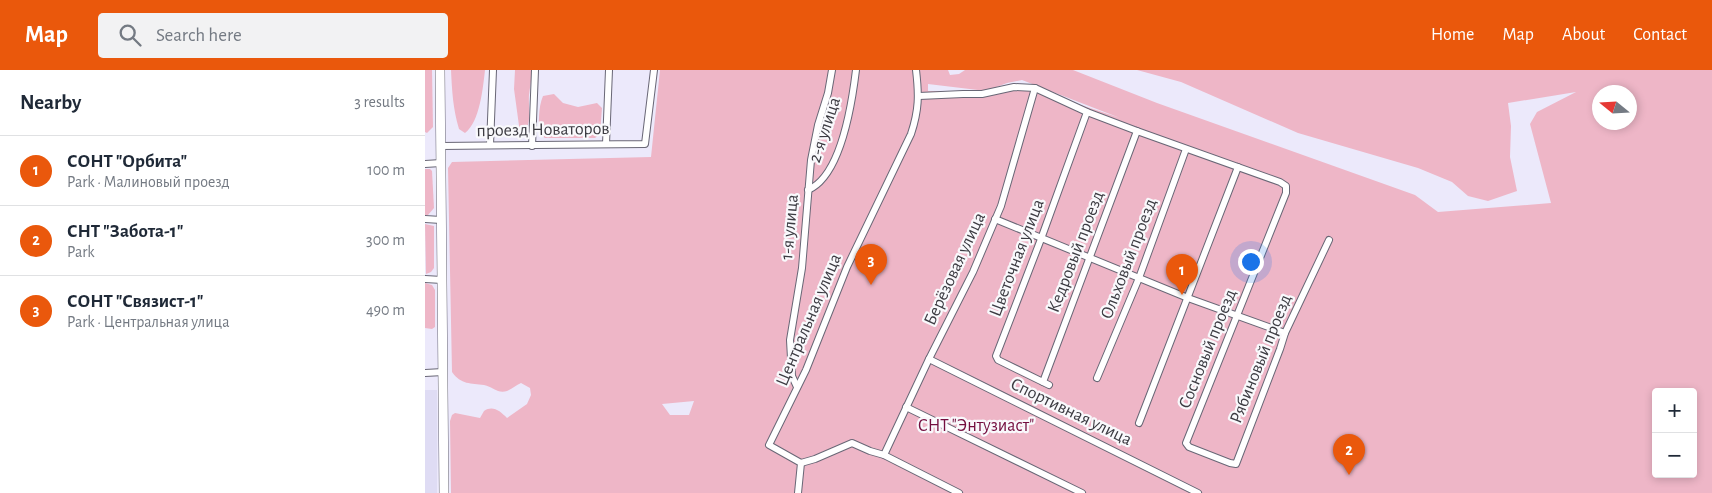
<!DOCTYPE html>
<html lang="en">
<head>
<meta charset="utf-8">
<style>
  body { margin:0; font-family:"Alegreya Sans",sans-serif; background:#f2f2f3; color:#1f2937 }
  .controls { position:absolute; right:15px; bottom:15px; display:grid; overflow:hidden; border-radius:5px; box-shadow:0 2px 8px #0003 }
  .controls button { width:45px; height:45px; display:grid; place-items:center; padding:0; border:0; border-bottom:1px solid #e0e1e3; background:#fff; color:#1f2937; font:25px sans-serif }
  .compass { position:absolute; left:1167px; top:15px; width:45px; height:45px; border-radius:50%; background:#fff; box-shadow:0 2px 8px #0003; rotate:288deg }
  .you { position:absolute; left:825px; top:191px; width:18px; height:18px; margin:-12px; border:4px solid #fff; border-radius:50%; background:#1a73e8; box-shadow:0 0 0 8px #1a73e833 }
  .badge { display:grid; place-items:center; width:32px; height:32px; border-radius:50%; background:#ea580c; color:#fff; font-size:16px; font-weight:700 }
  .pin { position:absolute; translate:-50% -41px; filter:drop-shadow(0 1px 2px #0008) }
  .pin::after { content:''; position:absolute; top:26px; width:18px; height:15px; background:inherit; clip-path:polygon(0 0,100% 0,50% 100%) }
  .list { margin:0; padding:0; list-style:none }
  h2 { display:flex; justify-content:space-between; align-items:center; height:65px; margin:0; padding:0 20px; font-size:21px }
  h2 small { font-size:16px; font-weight:400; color:#747a83 }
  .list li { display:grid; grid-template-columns:32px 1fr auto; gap:15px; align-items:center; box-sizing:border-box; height:70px; padding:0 20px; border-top:1px solid #e0e1e3 }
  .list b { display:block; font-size:19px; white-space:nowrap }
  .list p { margin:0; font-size:16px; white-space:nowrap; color:#747a83 }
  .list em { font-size:16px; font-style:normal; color:#747a83 }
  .icon { flex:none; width:28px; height:28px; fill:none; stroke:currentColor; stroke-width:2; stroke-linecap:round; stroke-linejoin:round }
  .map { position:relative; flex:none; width:1287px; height:423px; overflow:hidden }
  header { display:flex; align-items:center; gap:30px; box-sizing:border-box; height:70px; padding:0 25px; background:#ea580c; color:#fff }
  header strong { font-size:24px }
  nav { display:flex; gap:28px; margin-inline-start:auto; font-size:18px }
  .search { width:350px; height:45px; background:#f2f2f3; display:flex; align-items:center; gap:12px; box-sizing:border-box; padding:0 18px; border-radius:5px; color:#747a83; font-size:19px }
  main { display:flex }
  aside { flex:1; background:#fff }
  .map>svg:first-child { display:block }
  .built { fill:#dfdcf4 }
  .green { fill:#eeb6c7; fill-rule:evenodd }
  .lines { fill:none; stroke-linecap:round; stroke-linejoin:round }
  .street-casing { stroke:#696776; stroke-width:8 }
  .secondary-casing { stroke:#696776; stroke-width:10 }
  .street { stroke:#fff; stroke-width:6 }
  .secondary { stroke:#fff; stroke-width:9 }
  .labels { text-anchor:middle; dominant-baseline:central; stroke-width:4.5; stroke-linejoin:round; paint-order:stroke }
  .street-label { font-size:18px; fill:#3c3b42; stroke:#f9f9fc }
  .park-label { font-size:18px; fill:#740e3f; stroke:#f9f9fc }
</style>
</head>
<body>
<header>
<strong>Map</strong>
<div class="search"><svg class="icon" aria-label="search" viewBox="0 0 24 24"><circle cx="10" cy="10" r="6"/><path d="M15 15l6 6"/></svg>Search here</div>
<nav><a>Home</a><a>Map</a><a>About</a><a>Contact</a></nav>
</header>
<main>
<aside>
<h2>Nearby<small>3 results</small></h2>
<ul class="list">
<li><span class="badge">1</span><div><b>СОНТ &quot;Орбита&quot;</b><p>Park · Малиновый проезд</p></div><em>100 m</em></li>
<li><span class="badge">2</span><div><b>СНТ &quot;Забота-1&quot;</b><p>Park</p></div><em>300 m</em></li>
<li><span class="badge">3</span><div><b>СОНТ &quot;Связист-1&quot;</b><p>Park · Центральная улица</p></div><em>490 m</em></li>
</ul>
</aside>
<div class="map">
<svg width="1287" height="423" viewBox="0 0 1287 423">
  <rect width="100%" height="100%" fill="#ece9fb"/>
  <rect class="built" x="0" y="320" width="12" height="103"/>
  <g class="green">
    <polygon points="0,0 7,0 8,57 2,63 0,62"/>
    <path d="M26,0h34c-2,17 -5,52 -20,63l-6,-4c-6,-20 -7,-38 -8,-59z"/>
    <path d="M90,0h17c0,8 -2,16 -3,25 -1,12 4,31 -7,39l-2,-1 -6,-44z"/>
    <path d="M235,0h288l2,5 9,-1 6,-4h108l84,33 258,92 23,17 113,-9 -21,-79 7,-12 39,-20 -68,11 3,23 -1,31 7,34 -29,10 -20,-5 -16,-14 -34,-14 -120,-35 -117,-51 -44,-12h575v423h-1261l-1,-72 2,-6 3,-2 25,5 4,-7c9,-6 16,0 23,7l20,-14 4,-9 -1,-7 -9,-5c-5,2 -9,6 -14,8 -9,3 -14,-4 -23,-6 -13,-2 -23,0 -32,-13l-4,-204 4,-6 199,-5zM597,10l98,38 -84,-28 -42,-2 13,-5zM503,14l50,6v1h-50zM1174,22h30v30h-30zM1231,322h37v82h-37zM269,331l-5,14h-19l-8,-11z"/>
    <path d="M129,24l9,9 15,4 19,-4 5,5 -2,26 -5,4h-50l-6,-4c0,-12 -1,-26 4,-38z"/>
    <polygon points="0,99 5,99 7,101 9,138 3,145 0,145"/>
    <polygon points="0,154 9,156 9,198 6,202 1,204"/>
    <polygon points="0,213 7,215 10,220 10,257 7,259 0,258"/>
  </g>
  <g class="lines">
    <defs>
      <g id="street">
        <polyline points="494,26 538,24 557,24 589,17 610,18 662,42 712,61 855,112 861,116 861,123 761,373 764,377 805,393 811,394 855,279 860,263 904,170"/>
        <polyline points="181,74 184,0"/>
        <polyline points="65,75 68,0"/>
        <polyline points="16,76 220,74 229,0"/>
        <polyline points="107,76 110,0"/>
        <polyline points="0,94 16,93"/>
        <path d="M383,120c33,-14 44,-87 48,-120"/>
        <polyline points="0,149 16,150"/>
        <polyline points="570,149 763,228 860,263"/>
        <polyline points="0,209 17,210"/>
        <polyline points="504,289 773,423"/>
        <polyline points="0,303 18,302"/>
        <polyline points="672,308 714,208 761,79"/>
        <polyline points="618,312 712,61"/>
        <polyline points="624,315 573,290 571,286 616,169 662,42"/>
        <polyline points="372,317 367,306 365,270 377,198 386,90 393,55 403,23 407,0"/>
        <polyline points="481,337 657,423"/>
        <polyline points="714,353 813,97"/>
        <polyline points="459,385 504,289 548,202 576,136 610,18"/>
        <polyline points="376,393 390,389 427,373 445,381 459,385 534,423"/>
        <path d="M373,423l3,-30 -32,-18 37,-75 41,-103 64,-133c8,-24 8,-39 5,-64"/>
      </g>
      <polyline id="secondary" points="15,0 19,423"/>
    </defs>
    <use href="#street" class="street-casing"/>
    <use href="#secondary" class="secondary-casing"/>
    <use href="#street" class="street"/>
    <use href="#secondary" class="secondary"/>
  </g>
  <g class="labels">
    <g class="street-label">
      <text transform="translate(118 60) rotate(-1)">проезд Новаторов</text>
      <text transform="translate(400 60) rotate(-72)">2-я улица</text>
      <text transform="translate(365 157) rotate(-85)">1-я улица</text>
      <text transform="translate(651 182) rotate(-69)">Кедровый проезд</text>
      <text transform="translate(592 188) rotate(-69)">Цветочная улица</text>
      <text transform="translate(704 189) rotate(-69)">Ольховый проезд</text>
      <text transform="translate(530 199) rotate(-65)">Берёзовая улица</text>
      <text transform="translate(384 250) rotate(-67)">Центральная улица</text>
      <text transform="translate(783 279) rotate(-68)">Сосновый проезд</text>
      <text transform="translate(836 289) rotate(-68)">Рябиновый проезд</text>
      <text transform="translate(646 342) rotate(26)">Спортивная улица</text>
    </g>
    <g class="park-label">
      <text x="551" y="356">СНТ "Энтузиаст"</text>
    </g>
  </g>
</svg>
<div class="controls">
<button>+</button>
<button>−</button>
</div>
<svg class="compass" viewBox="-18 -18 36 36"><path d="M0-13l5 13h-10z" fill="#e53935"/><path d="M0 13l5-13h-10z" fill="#747a83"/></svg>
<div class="you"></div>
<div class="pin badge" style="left:757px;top:225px">1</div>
<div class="pin badge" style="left:924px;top:405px">2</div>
<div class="pin badge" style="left:446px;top:215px">3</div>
</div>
</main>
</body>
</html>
